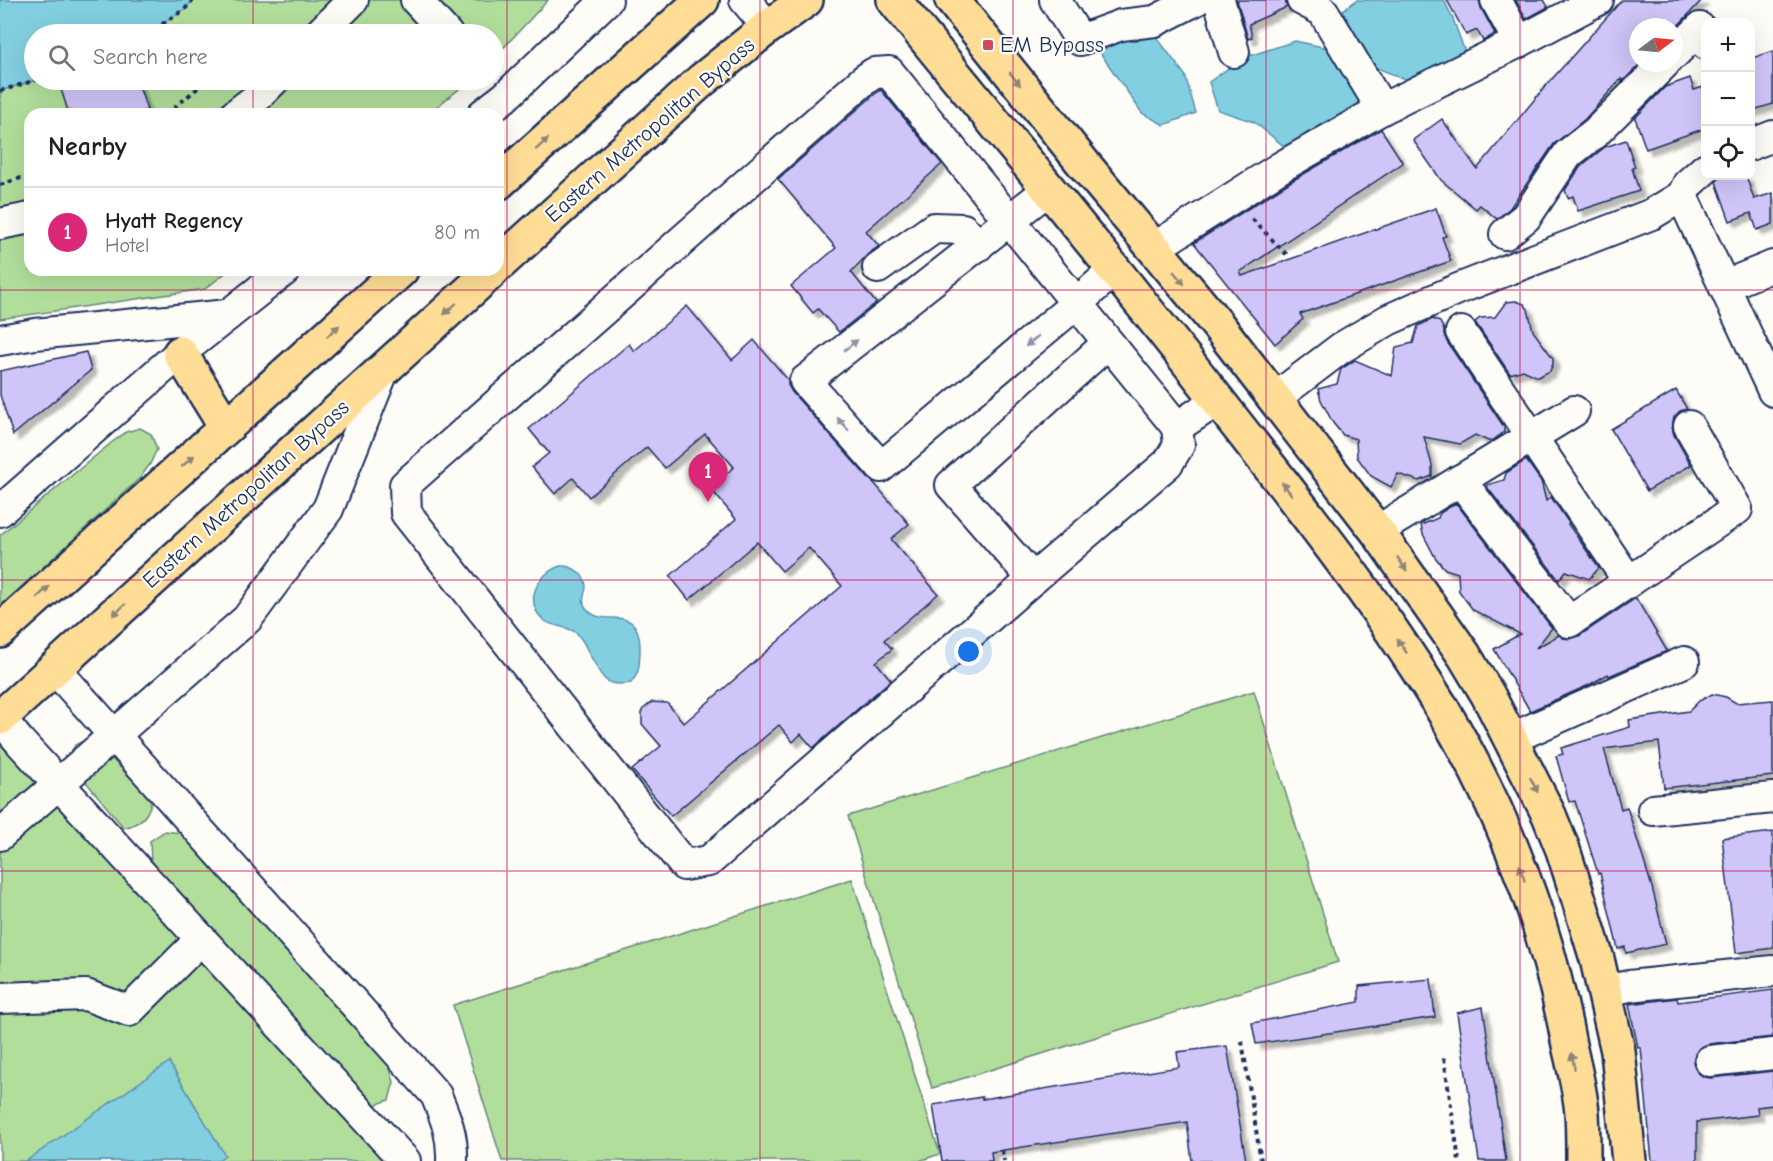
<!DOCTYPE html>
<html lang="en">
<head>
<meta charset="utf-8">
<style>
  body { margin:0; font-family:"Comic Neue",sans-serif; background:#f2f2f2; color:#202124 }
  .controls { position:absolute; right:18px; top:18px; display:grid; overflow:hidden; border-radius:12px; box-shadow:0 6px 24px #0002 }
  .controls button { width:54px; height:54px; display:grid; place-items:center; padding:0; border:0; border-bottom:2px solid #e0e0e0; background:#fff; color:#202124; font:30px sans-serif }
  .compass { position:absolute; left:1629px; top:18px; width:54px; height:54px; border-radius:50%; background:#fff; box-shadow:0 6px 24px #0002; rotate:74deg }
  .you { position:absolute; left:969px; top:652px; width:21px; height:21px; margin:-15px; border:4px solid #fff; border-radius:50%; background:#1a73e8; box-shadow:0 0 0 9px #1a73e833 }
  .badge { display:grid; place-items:center; width:39px; height:39px; border-radius:50%; background:#db2777; color:#fff; font-size:20px; font-weight:700 }
  .pin { position:absolute; translate:-50% -50px; filter:drop-shadow(0 2px 3px #0008) }
  .pin::after { content:''; position:absolute; top:32px; width:21px; height:18px; background:inherit; clip-path:polygon(0 0,100% 0,50% 100%) }
  .list { margin:0; padding:0; list-style:none }
  h2 { display:flex; justify-content:space-between; align-items:center; height:78px; margin:0; padding:0 24px; font-size:26px }
  h2 small { font-size:20px; font-weight:400; color:#757577 }
  .list li { display:grid; grid-template-columns:39px 1fr auto; gap:18px; align-items:center; box-sizing:border-box; height:90px; padding:0 24px; border-top:2px solid #e0e0e0 }
  .list b { display:block; font-size:22px; white-space:nowrap }
  .list p { margin:0; font-size:20px; white-space:nowrap; color:#757577 }
  .list em { font-size:20px; font-style:normal; color:#757577 }
  .icon { flex:none; width:33px; height:33px; fill:none; stroke:currentColor; stroke-width:2; stroke-linecap:round; stroke-linejoin:round }
  .map { position:relative; flex:none; width:1773px; height:1161px; overflow:hidden }
  .search { position:absolute; background:#fff; box-shadow:0 6px 24px #0002; left:24px; top:24px; width:480px; height:66px; display:flex; align-items:center; gap:15px; box-sizing:border-box; padding:0 21px; border-radius:33px; color:#757577; font-size:22px }
  .panel { position:absolute; background:#fff; box-shadow:0 6px 24px #0002; left:24px; top:108px; width:480px; height:168px; border-radius:18px }
  .map>svg:first-child { display:block }
  .green { fill:#b2de9b; stroke:#66867c; stroke-width:1.5 }
  .water { fill:#82cfe1; stroke:#598fad; stroke-width:1.5 }
  .building { fill:#d0c5f8; stroke:#1b2f5e; stroke-width:1.5; filter:url(#shadow) }
  .lines { fill:none; stroke-linecap:round; stroke-linejoin:round }
  .minor-casing { stroke:#1b2f5e; stroke-width:34 }
  .major-casing { stroke:#1b2f5e; stroke-width:38 }
  .path { stroke:#1b2f5e; stroke-width:4; stroke-dasharray:4.5 4.5; stroke-linecap:butt }
  .minor { stroke:#fdfcf7; stroke-width:30 }
  .major { stroke:#ffdd96; stroke-width:33 }
  .oneway { fill:#8d867a }
  .oneway2 { fill:#8c96aa }
  .grid { fill:none; stroke:#c2185b; stroke-width:1.5; stroke-opacity:0.55 }
  .poi-dot { fill:#d1495b; stroke:#fdfcf7; stroke-width:2 }
  .labels { text-anchor:middle; dominant-baseline:central; stroke-width:4.5; stroke-linejoin:round; paint-order:stroke }
  .poi-label { font-size:22px; fill:#1b2f5e; stroke:#fdfcf7; text-anchor:start }
  .street-label { font-size:22px; fill:#1b2f5e; stroke:#fdfcf7 }
</style>
</head>
<body>
<div class="map">
<svg width="1773" height="1161" viewBox="0 0 1773 1161">
  <defs>
    <filter id="shadow"><feDropShadow dx="5.5" dy="5.5" stdDeviation="1.5" flood-color="#0004"/></filter>
  </defs>
  <rect width="100%" height="100%" fill="#fdfcf7"/>
  <filter id="ink" filterUnits="userSpaceOnUse"><feTurbulence type="fractalNoise" baseFrequency=".0167" numOctaves="2"/><feDisplacementMap in="SourceGraphic" scale="12" xChannelSelector="R" yChannelSelector="G"/><feConvolveMatrix kernelMatrix="1 2 1 2 8 2 1 2 1" color-interpolation-filters="sRGB"/></filter>
  <g filter="url(#ink)">
    <g class="green">
      <polygon points="0,0 548,0 494,58 494,34 34,34 34,80 471,80 427,114 30,114 30,270 229,270 205,289 0,319"/>
      <polygon points="140,428 151,434 157,449 150,464 140,478 0,607 0,535 111,443 126,432"/>
      <polygon points="1254,691 1338,962 932,1088 848,816"/>
      <polygon points="0,733 388,1161 0,1161"/>
      <path d="M85,740l11,3 56,56c-4,18 -11,24 -28,29l-57,-69 8,-14z"/>
      <polygon points="165,831 180,833 196,848 388,1063 394,1082 389,1100 375,1105 362,1099 161,878 151,861 150,841"/>
      <polygon points="852,879 940,1154 919,1161 502,1161 453,1005"/>
    </g>
    <g class="water">
      <polygon points="0,0 193,0 185,9 147,34 34,34 34,80 36,80 0,91"/>
      <polygon points="1357,0 1444,0 1453,19 1465,52 1412,82 1369,65 1339,13"/>
      <polygon points="1152,31 1185,75 1196,113 1164,125 1142,113 1096,47"/>
      <polygon points="1295,41 1332,49 1367,104 1290,151 1254,122 1218,110 1209,82 1243,58"/>
      <path d="M560,566c12,-1 26,8 26,21 -1,8 -6,15 1,22 17,22 54,-11 53,43 -1,13 0,20 -9,31 -21,3 -27,0 -36,-19 -3,-6 -7,-11 -9,-17 -3,-5 -6,-12 -11,-15 -9,-6 -21,-5 -30,-11 -23,-18 -8,-47 15,-55z"/>
      <polygon points="169,1062 225,1155 217,1161 26,1161"/>
    </g>
    <g class="building">
      <polygon points="1237,0 1285,0 1287,7 1249,24 1252,37 1248,39"/>
      <polygon points="1447,0 1479,0 1481,8 1495,34 1483,41 1477,30 1466,35"/>
      <polygon points="1516,0 1544,0 1548,7 1526,19"/>
      <polygon points="1622,0 1702,0 1674,30 1674,27 1638,27 1638,63 1641,63 1622,82 1621,79 1585,119 1554,144 1510,208 1497,219 1480,205 1476,209 1441,180 1413,140 1442,119 1477,169 1544,88"/>
      <polygon points="1773,51 1773,104 1750,111 1750,59"/>
      <polygon points="1690,78 1694,90 1706,86 1706,128 1646,149 1635,118 1665,87"/>
      <polygon points="58,80 137,80 147,110 135,114 69,114"/>
      <polygon points="881,90 942,164 866,231 879,246 868,254 851,272 876,303 839,332 818,309 813,313 791,286 836,248 778,179 875,94"/>
      <polygon points="1381,129 1403,163 1240,272 1242,276 1436,208 1446,236 1442,237 1451,261 1300,314 1303,319 1275,344 1194,243 1290,182"/>
      <polygon points="1626,140 1635,167 1632,168 1639,191 1578,211 1573,196 1568,198 1565,190 1581,166 1605,147"/>
      <polygon points="1721,176 1746,176 1754,199 1773,193 1773,224 1757,230 1751,213 1730,221 1716,182"/>
      <polygon points="1516,301 1524,304 1528,309 1533,331 1553,358 1553,364 1550,371 1538,377 1523,370 1510,374 1475,322 1480,318 1495,317 1506,302"/>
      <polygon points="687,306 732,360 754,340 788,380 788,385 792,392 868,478 874,483 909,524 891,539 938,594 884,640 892,649 876,662 891,680 813,748 801,734 793,742 779,725 671,816 632,770 661,746 642,724 642,710 652,702 667,703 684,723 842,586 809,548 782,571 757,542 689,600 670,576 736,519 710,488 734,467 705,434 665,468 647,447 589,497 573,478 555,494 532,467 549,453 529,429 629,344 634,351"/>
      <polygon points="1433,319 1440,322 1444,330 1444,334 1447,342 1504,427 1504,432 1492,441 1488,441 1475,435 1460,444 1424,437 1432,465 1432,476 1419,481 1398,474 1391,487 1371,476 1357,457 1356,439 1343,435 1333,423 1321,400 1318,389 1337,384 1341,369 1355,360 1392,376 1396,347 1413,343 1418,326"/>
      <polygon points="86,352 91,370 13,435 0,395 0,371"/>
      <polygon points="1676,390 1687,409 1680,411 1674,417 1672,427 1674,435 1691,465 1647,491 1611,429"/>
      <polygon points="1526,460 1541,481 1546,501 1551,497 1569,523 1568,524 1599,568 1589,579 1566,571 1559,580 1487,487 1487,485 1504,480 1506,473"/>
      <polygon points="1456,503 1552,628 1536,648 1559,635 1563,638 1570,639 1579,636 1636,598 1667,651 1609,676 1608,674 1589,685 1530,711 1494,649 1520,634 1473,610 1459,591 1458,573 1445,569 1435,557 1423,534 1421,525 1438,518 1440,513"/>
      <polygon points="1712,694 1726,697 1736,703 1773,700 1773,776 1664,788 1659,742 1604,749 1621,809 1627,807 1652,887 1666,944 1626,953 1625,947 1618,949 1600,873 1598,874 1575,801 1569,802 1556,756 1563,754 1561,748 1630,727 1629,720 1689,711 1699,701"/>
      <polygon points="1773,832 1773,948 1736,953 1722,838"/>
      <polygon points="1431,979 1435,1017 1256,1044 1252,1023 1359,1002 1359,986"/>
      <polygon points="1773,990 1773,1037 1708,1044 1699,1048 1695,1054 1693,1062 1697,1072 1704,1077 1711,1078 1773,1071 1773,1105 1757,1107 1758,1115 1697,1122 1697,1161 1652,1161 1641,1048 1638,1048 1629,1004 1677,998 1678,1002"/>
      <polygon points="1483,1007 1506,1161 1479,1161 1457,1013"/>
      <polygon points="1227,1046 1246,1161 1192,1161 1187,1122 991,1152 992,1161 942,1161 933,1105 982,1097 982,1099 1179,1067 1177,1052"/>
    </g>
    <g class="lines">
      <defs>
        <g id="minor">
          <polyline points="416,0 447,34"/>
          <polyline points="745,0 768,27"/>
          <polyline points="1055,0 1080,40 1121,25 1155,21 1196,0"/>
          <polyline points="1219,0 1234,52"/>
          <polyline points="1302,0 1323,11 1382,109"/>
          <polyline points="1496,0 1519,42"/>
          <polyline points="319,34 353,0"/>
          <polyline points="1674,54 1700,28 1706,44"/>
          <polyline points="236,114 253,101 274,80"/>
          <polyline points="483,114 505,97 607,0"/>
          <polyline points="1750,145 1773,136"/>
          <polyline points="1049,189 805,381 881,467 1077,303 1114,270"/>
          <polyline points="1682,196 1773,391"/>
          <polyline points="0,224 30,218"/>
          <polyline points="1505,234 1526,217 1568,154 1596,132 1665,63"/>
          <polyline points="1154,248 1281,167 1382,109 1519,42 1598,0"/>
          <polyline points="878,268 934,228 963,229 978,246"/>
          <polyline points="1724,286 1773,266"/>
          <polyline points="1461,332 1629,582"/>
          <polyline points="0,340 35,334 228,315"/>
          <polyline points="1108,343 951,485 1033,579 1168,463 1179,445 1177,427 1218,400"/>
          <polyline points="1275,398 1341,348 1388,320 1458,289 1652,214 1682,196 1688,184 1706,168"/>
          <polyline points="1460,480 1569,622 1737,509 1689,426"/>
          <polyline points="0,511 180,353 285,270"/>
          <polyline points="1377,531 1574,411"/>
          <polyline points="1033,579 709,861 684,865 406,513 405,485 864,80 874,73 889,72 1177,427"/>
          <path d="M54,668l382,427c10,24 17,40 16,66"/>
          <polyline points="0,718 20,742 405,1161"/>
          <polyline points="1510,739 1684,662"/>
          <polyline points="1653,810 1773,798"/>
          <polyline points="0,835 247,619 328,509 384,369"/>
          <polyline points="1605,991 1629,986 1773,971"/>
          <polyline points="0,998 86,995 129,1011 201,939"/>
          <polyline points="1710,1061 1773,1054"/>
        </g>
        <g id="major">
          <path d="M894,0c115,141 232,281 343,425 65,83 131,166 188,256 71,111 120,234 144,364 5,22 11,45 13,68 1,16 1,32 1,48"/>
          <polyline points="952,0 1083,163 1216,323 1377,531 1464,655 1488,695 1549,815 1563,850 1579,900 1597,959 1618,1051 1629,1161"/>
          <polyline points="498,183 702,0"/>
          <polyline points="498,265 702,80 768,27 806,0"/>
          <polyline points="180,353 226,427"/>
          <polyline points="0,631 401,270"/>
          <polyline points="0,718 493,270"/>
        </g>
      </defs>
      <use href="#minor" class="minor-casing"/>
      <use href="#major" class="major-casing"/>
      <g class="path">
        <polyline points="147,34 185,9 193,0"/>
        <polyline points="247,34 258,22"/>
        <polyline points="0,91 36,80"/>
        <polyline points="167,114 207,80"/>
        <polyline points="0,185 30,175"/>
        <polyline points="1252,219 1289,257"/>
        <polyline points="1242,1041 1261,1161"/>
        <polyline points="1444,1058 1459,1161"/>
        <polyline points="1002,1150 1004,1161"/>
      </g>
      <use href="#minor" class="minor"/>
      <use href="#major" class="major"/>
    </g>
    <defs><path id="oneway-solid" d="M-6-.8H1V-3.2L6.5 0L1 3.2V.8H-6Z" transform="scale(1.5)"/></defs>
    <g class="oneway">
      <use href="#oneway-solid" transform="translate(1015 79) rotate(51)"/>
      <use href="#oneway-solid" transform="translate(542 144) rotate(-42)"/>
      <use href="#oneway-solid" transform="translate(1179 278) rotate(50)"/>
      <use href="#oneway-solid" transform="translate(450 309) rotate(138)"/>
      <use href="#oneway-solid" transform="translate(333 331) rotate(-42)"/>
      <use href="#oneway-solid" transform="translate(188 461) rotate(-42)"/>
      <use href="#oneway-solid" transform="translate(1287 489) rotate(-128)"/>
      <use href="#oneway-solid" transform="translate(1402 564) rotate(56)"/>
      <use href="#oneway-solid" transform="translate(43 592) rotate(-42)"/>
      <use href="#oneway-solid" transform="translate(119 610) rotate(138)"/>
      <use href="#oneway-solid" transform="translate(1402 646) rotate(-124)"/>
      <use href="#oneway-solid" transform="translate(1534 785) rotate(63)"/>
      <use href="#oneway-solid" transform="translate(1522 873) rotate(-109)"/>
      <use href="#oneway-solid" transform="translate(1573 1061) rotate(-101)"/>
    </g>
    <g class="oneway2">
      <use href="#oneway-solid" transform="translate(1032 341) rotate(140)"/>
      <use href="#oneway-solid" transform="translate(851 345) rotate(-38)"/>
      <use href="#oneway-solid" transform="translate(843 424) rotate(-131)"/>
    </g>
  </g>
  <path class="grid" d="M253,0v34M507,0v1161M760,0v1161M1013,0v1161M1266,0v1161M1520,0v1161M253,80v34M253,270v891M0,290h1773M0,580h1773M0,871h1773"/>
  <rect class="poi-dot" x="982" y="39" width="12" height="12" rx="3"/>
  <g class="labels">
    <g class="poi-label">
      <text x="1000" y="45">EM Bypass</text>
    </g>
    <g class="street-label">
      <text transform="translate(650 130) rotate(-41)">Eastern Metropolitan Bypass</text>
      <text transform="translate(246 494) rotate(-42)">Eastern Metropolitan Bypass</text>
    </g>
  </g>
</svg>
<div class="controls">
<button>+</button>
<button>−</button>
<button><svg class="icon" aria-label="locate" viewBox="0 0 24 24"><circle cx="12" cy="12" r="6"/><path d="M12 2v4M12 18v4M2 12h4M18 12h4"/></svg></button>
</div>
<svg class="compass" viewBox="-18 -18 36 36"><path d="M0-13l5 13h-10z" fill="#e53935"/><path d="M0 13l5-13h-10z" fill="#757577"/></svg>
<div class="you"></div>
<div class="pin badge" style="left:708px;top:502px">1</div>
<div class="search"><svg class="icon" aria-label="search" viewBox="0 0 24 24"><circle cx="10" cy="10" r="6"/><path d="M15 15l6 6"/></svg>Search here</div>
<section class="panel">
<h2>Nearby<small></small></h2>
<ul class="list">
<li><span class="badge">1</span><div><b>Hyatt Regency</b><p>Hotel</p></div><em>80 m</em></li>
</ul>
</section>
</div>
</body>
</html>
